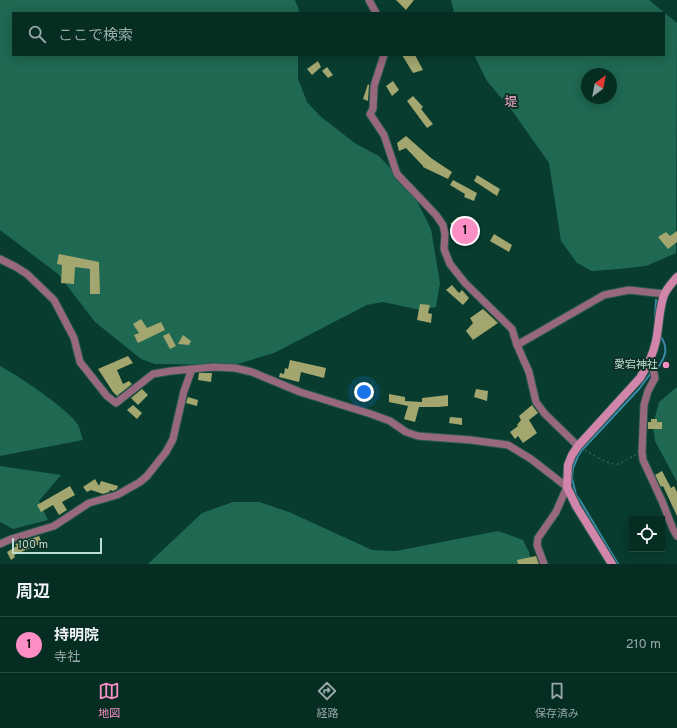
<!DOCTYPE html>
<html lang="ja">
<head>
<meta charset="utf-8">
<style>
  body { margin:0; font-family:Overpass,"Noto Sans JP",sans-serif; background:#13392f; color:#f1f3f6 }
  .controls { position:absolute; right:12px; bottom:12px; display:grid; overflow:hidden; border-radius:0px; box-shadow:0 2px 10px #0003 }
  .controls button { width:36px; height:36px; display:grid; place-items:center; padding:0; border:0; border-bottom:1px solid #264940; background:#052d22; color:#f1f3f6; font:20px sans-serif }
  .compass { position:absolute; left:581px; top:68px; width:36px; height:36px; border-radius:50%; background:#052d22; box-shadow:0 2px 10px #0003; rotate:32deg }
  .scale { position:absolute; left:12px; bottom:10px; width:90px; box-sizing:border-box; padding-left:4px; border:2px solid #bfded2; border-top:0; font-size:11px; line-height:14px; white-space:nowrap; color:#bfded2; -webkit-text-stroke:3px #0e3025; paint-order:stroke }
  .you { position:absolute; left:364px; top:392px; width:14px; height:14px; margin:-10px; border:3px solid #fff; border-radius:50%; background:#1a73e8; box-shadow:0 0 0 6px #1a73e833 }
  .badge { display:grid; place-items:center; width:26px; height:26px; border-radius:50%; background:#fb8fc5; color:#111; font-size:13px; font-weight:700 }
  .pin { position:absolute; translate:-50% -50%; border:2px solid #fff; box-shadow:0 1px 4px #0006 }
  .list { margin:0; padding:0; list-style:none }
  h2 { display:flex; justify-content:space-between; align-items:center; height:52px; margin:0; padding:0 16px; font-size:17px }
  h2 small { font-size:13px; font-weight:400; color:#97a8a5 }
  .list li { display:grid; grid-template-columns:26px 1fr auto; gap:12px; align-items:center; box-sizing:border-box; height:56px; padding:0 16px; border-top:1px solid #264940 }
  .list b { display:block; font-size:15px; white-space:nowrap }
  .list p { margin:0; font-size:13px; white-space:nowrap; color:#97a8a5 }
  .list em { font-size:13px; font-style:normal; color:#97a8a5 }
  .icon { flex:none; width:22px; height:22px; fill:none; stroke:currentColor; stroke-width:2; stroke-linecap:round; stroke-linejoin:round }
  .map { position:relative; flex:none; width:677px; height:564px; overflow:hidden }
  .search { position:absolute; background:#052d22; box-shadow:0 2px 10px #0003; left:12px; right:12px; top:12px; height:44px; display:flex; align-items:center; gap:10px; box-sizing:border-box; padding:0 14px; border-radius:0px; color:#97a8a5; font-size:15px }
  .sheet { height:108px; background:#052d22 }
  nav { display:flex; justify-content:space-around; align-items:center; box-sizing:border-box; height:56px; border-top:1px solid #264940; background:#052d22; font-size:11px; color:#97a8a5 }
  nav a { display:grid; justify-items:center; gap:2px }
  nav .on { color:#fb8fc5 }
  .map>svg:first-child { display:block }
  .green { fill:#1f6852; fill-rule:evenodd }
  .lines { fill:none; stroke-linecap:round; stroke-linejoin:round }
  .stream { stroke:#3b8aac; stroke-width:2 }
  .building { fill:#a4a66f }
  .street-casing { stroke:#28594c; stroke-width:9 }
  .secondary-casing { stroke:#28594c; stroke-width:10 }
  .path { stroke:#4b786a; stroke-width:1; stroke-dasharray:2 3; stroke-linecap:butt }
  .street { stroke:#98687f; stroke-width:7 }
  .secondary { stroke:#d185aa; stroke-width:8 }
  .poi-dot { fill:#fb8fc5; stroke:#0e3025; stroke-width:1.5 }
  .labels { text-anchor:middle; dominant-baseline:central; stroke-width:4; stroke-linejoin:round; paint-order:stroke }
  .poi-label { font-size:11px; fill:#bfded2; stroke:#0e3025; text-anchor:end }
  .quarter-label { font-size:13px; fill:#f7abcf; stroke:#0e3025 }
</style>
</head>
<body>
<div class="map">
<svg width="677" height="564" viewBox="0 0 677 564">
  <rect width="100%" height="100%" fill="#073c2e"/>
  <g class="green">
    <polygon points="0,0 295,0 300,13 13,13 13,55 298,55 298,79 307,102 320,116 356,144 379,156 412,191 431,229 440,283 436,307 420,310 383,302 367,305 274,353 234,365 155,364 141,359 95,322 58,274 0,230"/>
    <path d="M451,0h198l28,23 -1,230 -30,13 -27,3 -27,2 -15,-8 -16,-22 -12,-78 -36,-51 -26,-31 -13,-26h190v-42h-210zM587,74h24v24h-24z"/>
    <path d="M0,366c16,8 71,45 78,59 2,4 3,10 5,15l-83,16z"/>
    <polygon points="677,387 677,482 655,441 653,425 659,402"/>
    <polygon points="0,466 61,475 39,501 48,520 13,529 0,522"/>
    <polygon points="233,502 259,502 289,512 372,550 396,551 498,531 523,540 529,552 532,564 148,564 202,513"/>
  </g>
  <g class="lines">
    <g class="stream">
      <polyline points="655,318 656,300"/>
      <path d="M655,371c5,-5 12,-17 10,-24 0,-4 -3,-8 -5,-12"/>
      <polyline points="618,564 581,502 576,495 572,478 573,468 578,456 582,450 639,389 651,373"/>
    </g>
  </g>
  <g class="building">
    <polygon points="396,0 414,0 406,10"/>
    <polygon points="402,55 415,55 423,70 413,73"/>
    <polygon points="318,61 321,67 312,75 307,69"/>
    <polygon points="327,67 333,75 328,78 322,71"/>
    <polygon points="393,81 399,90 392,96 386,86"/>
    <polygon points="368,84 369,85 368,101 363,99"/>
    <polygon points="413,96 423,107 421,109 433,124 427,128 407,101"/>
    <polygon points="406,136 431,158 452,172 448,179 423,167 423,166 406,148 399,151 397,143"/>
    <polygon points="477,175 500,189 497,196 474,181"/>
    <polygon points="453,180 477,193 474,201 464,197 465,194 450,185"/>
    <polygon points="458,217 472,228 469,233 467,232 465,234 450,224"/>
    <polygon points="677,231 677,242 668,249 658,237 666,232 670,236"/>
    <polygon points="494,234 512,245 509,252 490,241"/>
    <polygon points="59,254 99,262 100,294 90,294 90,269 75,267 74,284 61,283 62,265 57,264"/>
    <polygon points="452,285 459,293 462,290 469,298 463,305 446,290"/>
    <polygon points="420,304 430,305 428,313 432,314 431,323 417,320"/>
    <polygon points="483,309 498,323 473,340 466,331 473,323 470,318"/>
    <polygon points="141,319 147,328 161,322 165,330 138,343 134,335 139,333 133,324"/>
    <polygon points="169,333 176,346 170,349 163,336"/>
    <polygon points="183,335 191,341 189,345 178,344"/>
    <polygon points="128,356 133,363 117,370 123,384 129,381 132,384 117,396 113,392 98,369"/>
    <polygon points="290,360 326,368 324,378 301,372 299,382 279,377 280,373 284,374 285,368 288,369"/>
    <polygon points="199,373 212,373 211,382 198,380"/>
    <polygon points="142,389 148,395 138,405 131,398"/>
    <polygon points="476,389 488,391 487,401 474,397"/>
    <polygon points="389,394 405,397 405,401 422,402 422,398 448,395 448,406 438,407 419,407 415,422 404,419 408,406 389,402"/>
    <polygon points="188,397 198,400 197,406 186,403"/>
    <polygon points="133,405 142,413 137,419 127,410"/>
    <polygon points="532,405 538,413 529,420 537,433 523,443 518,436 515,439 510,432 518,426 517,425 521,420 519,416"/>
    <polygon points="450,417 462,418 462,425 449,423"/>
    <polygon points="651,419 657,419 657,422 662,422 662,429 648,429 648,422 651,422"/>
    <polygon points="662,471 671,488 674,486 677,492 677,516 663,486 661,487 655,475"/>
    <polygon points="95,479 99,486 101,481 118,486 117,489 113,491 110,490 109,492 103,494 91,490 87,492 83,487"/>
    <polygon points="70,486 75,495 62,502 67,510 59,515 53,505 41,512 37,505"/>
    <polygon points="39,536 42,543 14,555 15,557 11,560 7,552 17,546 15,544"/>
    <polygon points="536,556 539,564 518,564 517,560"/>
  </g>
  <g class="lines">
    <defs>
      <g id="street">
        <polyline points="369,0 376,13"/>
        <polyline points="384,55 374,86 373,109 370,114 384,135 397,174 436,215 443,225 445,234 444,249 450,264 465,283 512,329 517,345 529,372 536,402 545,414 578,446"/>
        <polyline points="0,259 16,267 27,274 54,300 74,338 80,362 107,396 116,403 153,374 171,371 214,367 235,368 252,372 300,392 371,414 390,421 406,432 418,436 471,440 508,445 531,459 567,487 556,512 538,538 537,545 544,564"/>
        <polyline points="517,345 604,295 629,290 665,294"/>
        <polyline points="651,359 655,378 648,391 644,405 642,452 643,460 662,501 673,529 677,536"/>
        <polyline points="0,544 11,539 54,526 89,503 117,495 140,482 147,476 166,452 173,439 184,391 192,369"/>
      </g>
      <path id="secondary" d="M612,564l-36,-58 -9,-19 1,-22 4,-10 6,-9 62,-68c7,-11 13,-23 16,-37 3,-15 3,-32 8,-46 3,-7 9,-13 13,-18"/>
    </defs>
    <use href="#street" class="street-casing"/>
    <use href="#secondary" class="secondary-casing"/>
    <path class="path" d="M585,450c7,4 24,16 33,14 6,-2 12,-7 18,-9"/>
    <use href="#street" class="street"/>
    <use href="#secondary" class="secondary"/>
  </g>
  <circle class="poi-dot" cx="666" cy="365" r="4"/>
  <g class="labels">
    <g class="poi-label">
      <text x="658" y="365">愛宕神社</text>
    </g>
    <g class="quarter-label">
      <text x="511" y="103">堤</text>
    </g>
  </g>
</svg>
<div class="controls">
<button><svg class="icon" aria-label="locate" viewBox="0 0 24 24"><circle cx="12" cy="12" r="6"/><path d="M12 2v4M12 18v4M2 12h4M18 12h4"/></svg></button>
</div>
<svg class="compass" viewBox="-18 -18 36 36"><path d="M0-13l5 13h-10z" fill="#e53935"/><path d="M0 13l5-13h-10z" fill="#97a8a5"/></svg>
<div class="scale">100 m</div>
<div class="you"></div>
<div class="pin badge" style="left:465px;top:231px">1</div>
<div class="search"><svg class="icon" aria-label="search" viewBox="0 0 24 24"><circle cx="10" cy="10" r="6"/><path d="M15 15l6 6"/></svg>ここで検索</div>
</div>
<section class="sheet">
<h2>周辺<small></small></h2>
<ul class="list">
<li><span class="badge">1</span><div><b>持明院</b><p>寺社</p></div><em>210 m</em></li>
</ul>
</section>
<nav>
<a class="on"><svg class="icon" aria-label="map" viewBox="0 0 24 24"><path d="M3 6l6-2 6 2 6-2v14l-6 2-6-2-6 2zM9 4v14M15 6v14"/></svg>地図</a>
<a><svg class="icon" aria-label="directions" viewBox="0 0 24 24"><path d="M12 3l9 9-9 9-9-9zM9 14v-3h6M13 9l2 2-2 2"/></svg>経路</a>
<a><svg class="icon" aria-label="saved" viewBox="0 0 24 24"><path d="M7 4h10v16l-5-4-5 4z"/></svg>保存済み</a>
</nav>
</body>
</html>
